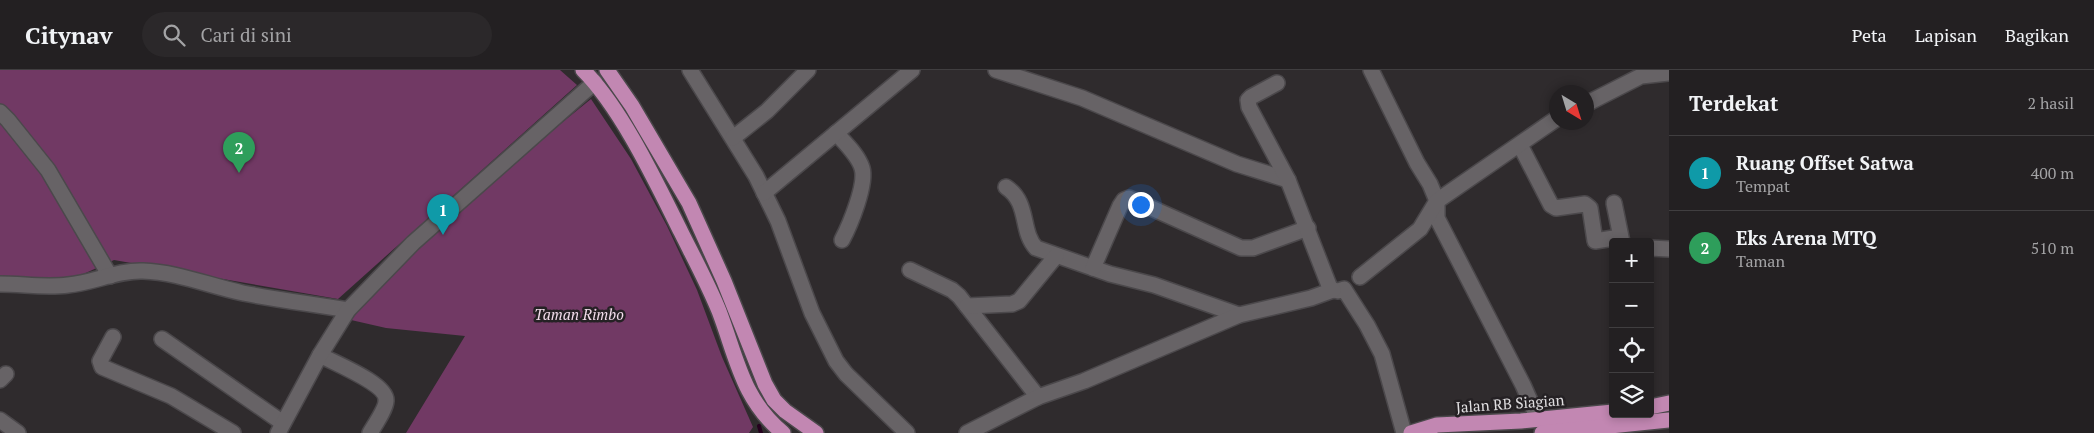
<!DOCTYPE html>
<html lang="id">
<head>
<meta charset="utf-8">
<style>
  body { margin:0; font-family:"PT Serif",serif; background:#2b282a; color:#f1f3f6 }
  .controls { position:absolute; right:15px; bottom:15px; display:grid; overflow:hidden; border-radius:5px; box-shadow:0 2px 8px #0003 }
  .controls button { width:45px; height:45px; display:grid; place-items:center; padding:0; border:0; border-bottom:1px solid #403e40; background:#232022; color:#f1f3f6; font:25px sans-serif }
  .compass { position:absolute; left:1549px; top:15px; width:45px; height:45px; border-radius:50%; background:#232022; box-shadow:0 2px 8px #0003; rotate:142deg }
  .you { position:absolute; left:1140px; top:134px; width:18px; height:18px; margin:-12px; border:4px solid #fff; border-radius:50%; background:#1a73e8; box-shadow:0 0 0 8px #1a73e833 }
  .badge { display:grid; place-items:center; width:32px; height:32px; border-radius:50%; background:#fe86e1; color:#fff; font-size:16px; font-weight:700 }
  .pin { position:absolute; translate:-50% -41px; filter:drop-shadow(0 1px 2px #0008) }
  .pin::after { content:''; position:absolute; top:26px; width:18px; height:15px; background:inherit; clip-path:polygon(0 0,100% 0,50% 100%) }
  .list { margin:0; padding:0; list-style:none }
  h2 { display:flex; justify-content:space-between; align-items:center; height:65px; margin:0; padding:0 20px; font-size:21px }
  h2 small { font-size:16px; font-weight:400; color:#a3a3a5 }
  .list li { display:grid; grid-template-columns:32px 1fr auto; gap:15px; align-items:center; box-sizing:border-box; height:75px; padding:0 20px; border-top:1px solid #403e40 }
  .list b { display:block; font-size:19px; white-space:nowrap }
  .list p { margin:0; font-size:16px; white-space:nowrap; color:#a3a3a5 }
  .list em { font-size:16px; font-style:normal; color:#a3a3a5 }
  .icon { flex:none; width:28px; height:28px; fill:none; stroke:currentColor; stroke-width:2; stroke-linecap:round; stroke-linejoin:round }
  .map { position:relative; flex:none; width:1669px; height:363px; overflow:hidden }
  header { display:flex; align-items:center; gap:30px; box-sizing:border-box; height:70px; padding:0 25px; background:#232022; border-bottom:1px solid #403e40 }
  header strong { font-size:24px }
  nav { display:flex; gap:28px; margin-inline-start:auto; font-size:18px }
  .search { width:350px; height:45px; background:#2b282a; display:flex; align-items:center; gap:12px; box-sizing:border-box; padding:0 18px; border-radius:28px; color:#a3a3a5; font-size:19px }
  main { display:flex }
  aside { flex:1; background:#232022 }
  .map>svg:first-child { display:block }
  .green { fill:#713964 }
  .lines { fill:none; stroke-linecap:round; stroke-linejoin:round }
  .stream { stroke:#25011e; stroke-width:4 }
  .minor-casing { stroke:#4b484b; stroke-width:18 }
  .highway-casing { stroke:#4b484b; stroke-width:18 }
  .minor { stroke:#676366; stroke-width:15 }
  .highway { stroke:#c287b2; stroke-width:15 }
  .labels { text-anchor:middle; dominant-baseline:central; stroke-width:5; stroke-linejoin:round; paint-order:stroke }
  .park-label { font-size:15px; font-style:italic; fill:#f3ddec; stroke:#252124 }
  .street-label { font-size:15px; fill:#e0dee0; stroke:#252124 }
</style>
</head>
<body>
<header>
<strong>Citynav</strong>
<div class="search"><svg class="icon" aria-label="search" viewBox="0 0 24 24"><circle cx="10" cy="10" r="6"/><path d="M15 15l6 6"/></svg>Cari di sini</div>
<nav><a>Peta</a><a>Lapisan</a><a>Bagikan</a></nav>
</header>
<main>
<div class="map">
<svg width="1669" height="363" viewBox="0 0 1669 363">
  <rect width="100%" height="100%" fill="#2f2b2d"/>
  <g class="green">
    <polygon points="0,0 560,0 577,15 338,229 114,190 66,212 0,208"/>
    <polygon points="591,29 631,89 667,156 697,220 722,287 753,357 749,363 406,363 465,266 386,258 351,250 368,224 457,138"/>
  </g>
  <g class="lines">
    <polyline class="stream" points="759,356 761,363"/>
    <defs>
      <g id="minor">
        <polyline points="690,0 756,106 778,151 812,243 836,291 846,304 907,363"/>
        <polyline points="996,0 1082,28 1237,94 1288,110"/>
        <polyline points="1371,0 1417,93 1430,114 1437,131 1437,148 1523,315 1538,349"/>
        <polyline points="1586,34 1641,6 1669,3"/>
        <polyline points="0,42 8,50 48,100 110,206"/>
        <path d="M836,63c9,10 22,22 26,35 5,16 -12,57 -20,72"/>
        <polyline points="733,68 767,41 808,0"/>
        <polyline points="1520,75 1551,135 1556,138 1585,134 1590,138 1595,171 1620,167"/>
        <path d="M1006,117c24,16 14,44 30,61l74,26 44,11 85,30"/>
        <polyline points="764,123 912,0"/>
        <polyline points="1614,133 1622,172"/>
        <polyline points="1650,178 1669,179"/>
        <polyline points="1093,198 1120,136 1124,130 1129,128 1241,178 1253,178 1308,158"/>
        <polyline points="910,200 952,220 959,226 1038,327"/>
        <polyline points="1360,207 1420,159 1437,131 1556,49"/>
        <path d="M0,214c23,0 45,4 68,1 25,-2 49,-15 75,-14 34,1 67,15 100,22 35,7 70,11 105,17"/>
        <polyline points="1333,220 1338,221 1344,219 1367,255 1382,284 1404,363"/>
        <polyline points="967,236 1012,234 1019,231 1056,186"/>
        <polyline points="113,267 100,291 102,297 171,326 233,363"/>
        <polyline points="162,269 283,353"/>
        <path d="M320,285c14,8 68,29 66,46 0,8 -12,25 -16,32"/>
        <polyline points="0,310 6,304"/>
        <polyline points="0,350 18,363"/>
        <polyline points="278,363 320,285 348,240 413,173 595,12"/>
        <polyline points="967,363 1038,327 1084,311 1239,245 1311,228 1333,220 1330,218 1288,110 1249,37 1248,30 1251,27 1277,13"/>
      </g>
      <g id="highway">
        <path d="M583,0c39,39 73,112 98,162 13,26 27,52 38,79 18,47 23,88 64,122"/>
        <polyline points="607,0 632,36 689,133 724,211 765,314 774,330 785,341 816,363"/>
        <polyline points="1650,337 1669,333"/>
        <polyline points="1411,363 1437,355 1521,351 1613,342"/>
        <polyline points="1542,363 1669,350"/>
      </g>
    </defs>
    <use href="#minor" class="minor-casing"/>
    <use href="#highway" class="highway-casing"/>
    <use href="#minor" class="minor"/>
    <use href="#highway" class="highway"/>
  </g>
  <g class="labels">
    <g class="park-label">
      <text x="579" y="244">Taman Rimbo</text>
    </g>
    <g class="street-label">
      <text transform="translate(1510 333) rotate(-4)">Jalan RB Siagian</text>
    </g>
  </g>
</svg>
<div class="controls">
<button>+</button>
<button>−</button>
<button><svg class="icon" aria-label="locate" viewBox="0 0 24 24"><circle cx="12" cy="12" r="6"/><path d="M12 2v4M12 18v4M2 12h4M18 12h4"/></svg></button>
<button><svg class="icon" aria-label="layers" viewBox="0 0 24 24"><path d="M12 4l9 5-9 5-9-5zM3 14l9 5 9-5"/></svg></button>
</div>
<svg class="compass" viewBox="-18 -18 36 36"><path d="M0-13l5 13h-10z" fill="#e53935"/><path d="M0 13l5-13h-10z" fill="#a3a3a5"/></svg>
<div class="you"></div>
<div class="pin badge" style="left:443px;top:165px;background:#0f9aa8">1</div>
<div class="pin badge" style="left:239px;top:103px;background:#2e9e5b">2</div>
</div>
<aside>
<h2>Terdekat<small>2 hasil</small></h2>
<ul class="list">
<li><span class="badge" style="background:#0f9aa8">1</span><div><b>Ruang Offset Satwa</b><p>Tempat</p></div><em>400 m</em></li>
<li><span class="badge" style="background:#2e9e5b">2</span><div><b>Eks Arena MTQ</b><p>Taman</p></div><em>510 m</em></li>
</ul>
</aside>
</main>
</body>
</html>
